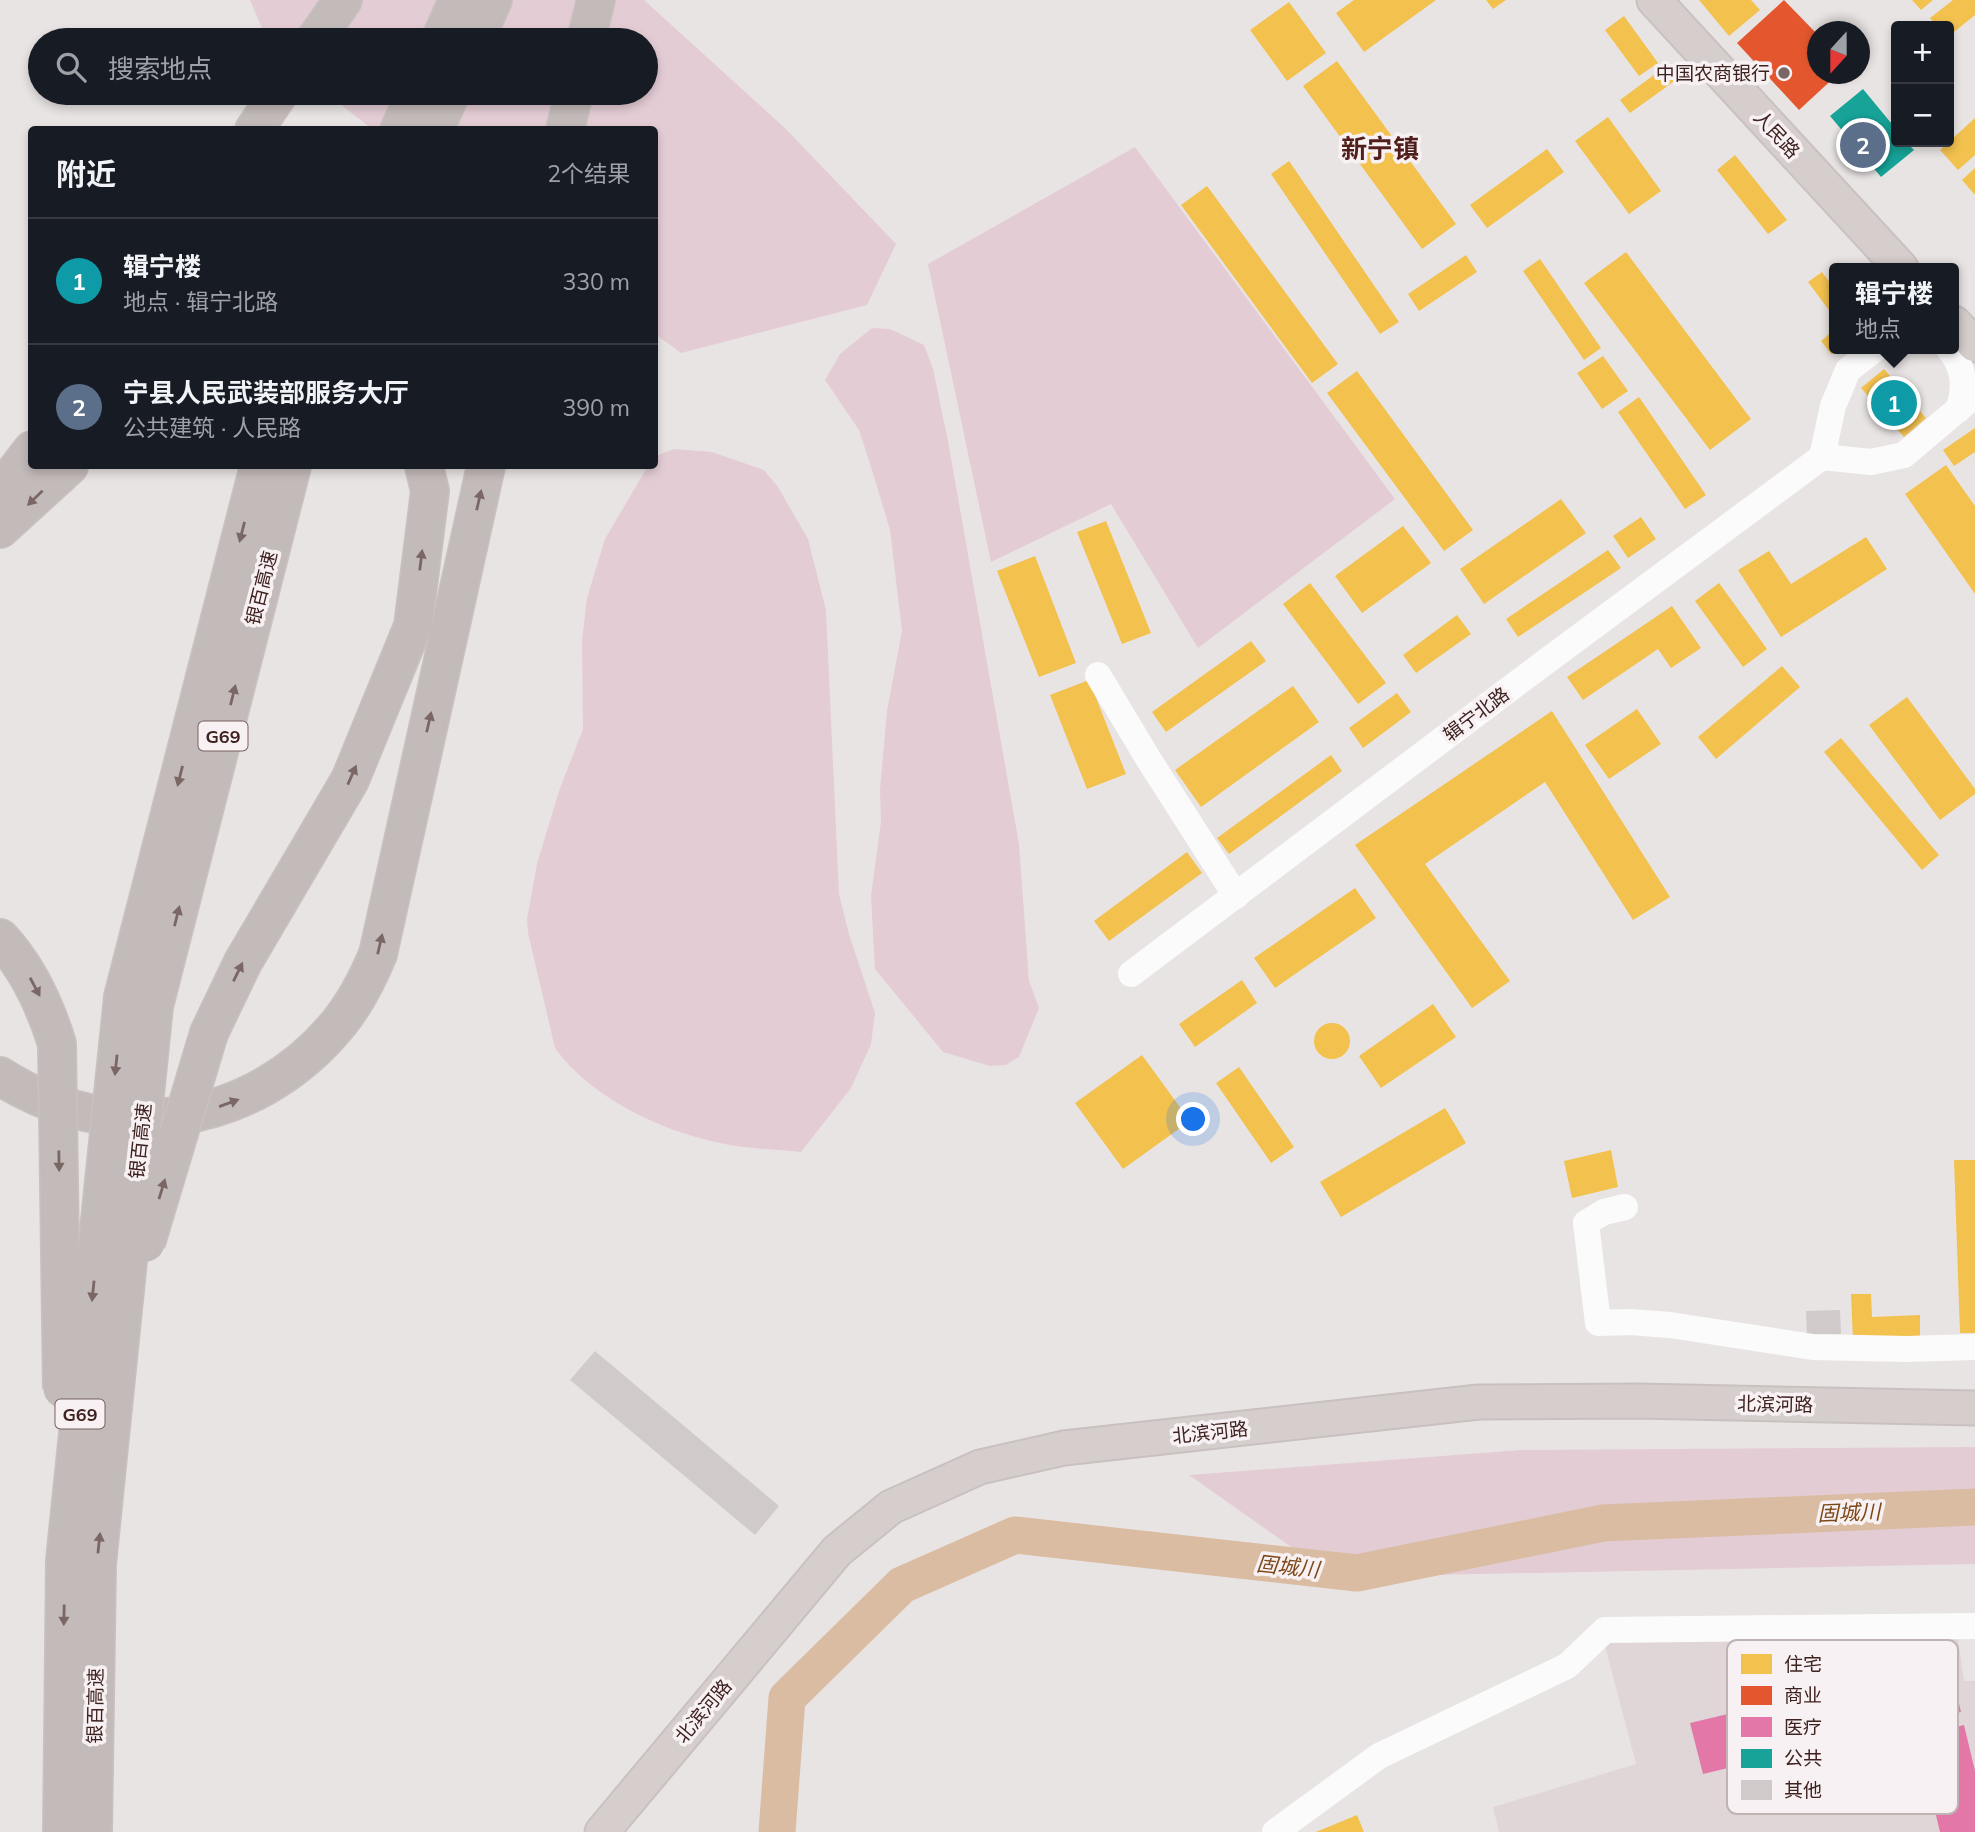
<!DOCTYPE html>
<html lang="zh">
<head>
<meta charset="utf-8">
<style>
  body { margin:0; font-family:Mulish,"Noto Sans SC",sans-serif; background:#20242c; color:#f1f3f6 }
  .controls { position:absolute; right:21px; top:21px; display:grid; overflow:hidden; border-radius:7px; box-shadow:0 4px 10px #0003 }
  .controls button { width:63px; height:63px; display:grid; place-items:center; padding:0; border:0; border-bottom:2px solid #363941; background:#171b24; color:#f1f3f6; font:35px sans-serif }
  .compass { position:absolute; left:1807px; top:21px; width:63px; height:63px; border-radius:50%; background:#171b24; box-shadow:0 4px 10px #0003; rotate:201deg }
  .you { position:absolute; left:1194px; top:1120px; width:24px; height:24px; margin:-18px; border:5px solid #fff; border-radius:50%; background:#1a73e8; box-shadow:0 0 0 10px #1a73e833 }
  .badge { display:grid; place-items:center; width:46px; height:46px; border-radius:50%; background:#0b8043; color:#fff; font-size:23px; font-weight:700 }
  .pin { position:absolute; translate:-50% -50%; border:4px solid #fff; box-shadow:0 2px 7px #0006 }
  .popup { position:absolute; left:1829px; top:263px; width:130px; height:91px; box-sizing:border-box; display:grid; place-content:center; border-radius:7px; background:#171b24; filter:drop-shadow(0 2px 5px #0005); font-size:23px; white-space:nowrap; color:#9ea1a6 }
  .popup b { font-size:26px; color:#f1f3f6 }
  .popup::after { content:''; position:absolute; left:50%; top:100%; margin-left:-14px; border:14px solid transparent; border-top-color:#171b24 }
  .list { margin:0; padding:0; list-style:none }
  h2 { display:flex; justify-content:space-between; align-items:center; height:91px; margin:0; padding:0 28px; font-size:30px }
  h2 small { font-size:23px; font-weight:400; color:#9ea1a6 }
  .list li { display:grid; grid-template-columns:46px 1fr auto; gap:21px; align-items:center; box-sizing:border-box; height:126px; padding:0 28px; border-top:2px solid #363941 }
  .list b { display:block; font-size:26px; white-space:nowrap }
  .list p { margin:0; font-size:23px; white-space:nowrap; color:#9ea1a6 }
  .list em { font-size:23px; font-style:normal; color:#9ea1a6 }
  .icon { flex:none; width:38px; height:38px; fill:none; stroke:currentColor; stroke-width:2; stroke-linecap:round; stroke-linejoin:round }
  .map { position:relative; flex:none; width:1975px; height:1832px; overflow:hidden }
  .search { position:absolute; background:#171b24; box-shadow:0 4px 10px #0003; left:28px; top:28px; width:630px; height:77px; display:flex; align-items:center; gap:18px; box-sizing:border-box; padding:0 24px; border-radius:38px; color:#9ea1a6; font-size:26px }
  .panel { position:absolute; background:#171b24; box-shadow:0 4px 10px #0003; left:28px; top:126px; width:630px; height:343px; border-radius:7px }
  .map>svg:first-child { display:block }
  .built { fill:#e1d6d7 }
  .green { fill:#e4ccd5 }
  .homes { fill:#f2c14e }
  .shops { fill:#e4572e }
  .health { fill:#e377a8 }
  .public { fill:#17a398 }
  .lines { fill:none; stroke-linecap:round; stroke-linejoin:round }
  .river { stroke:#dabca2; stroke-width:37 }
  .building { fill:#d1cacb }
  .major-casing { stroke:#c9c1c0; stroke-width:37 }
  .highway-casing { stroke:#c9c1c0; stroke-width:40 }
  .minor { stroke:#fcfbfb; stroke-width:26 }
  .major { stroke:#d6cecd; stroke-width:33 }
  .highway { stroke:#c3bbba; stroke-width:37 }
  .highway-bridge-casing { stroke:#c9c1c0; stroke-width:40; stroke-linecap:butt }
  .highway-bridge { stroke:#c3bbba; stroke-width:37 }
  .oneway { fill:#7a6765 }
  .poi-dot { fill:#7a6665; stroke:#f8f1f3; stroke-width:2.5 }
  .labels { text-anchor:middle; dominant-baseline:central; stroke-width:7; stroke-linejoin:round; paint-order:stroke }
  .shield { fill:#f8f1f3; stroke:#76605f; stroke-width:2 }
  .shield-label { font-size:18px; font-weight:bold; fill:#3e2220 }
  .poi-label { font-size:19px; fill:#3e2220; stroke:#f8f1f3; text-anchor:end }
  .street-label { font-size:19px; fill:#3e2220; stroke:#f8f1f3 }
  .water-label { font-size:21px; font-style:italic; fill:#7d4817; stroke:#f8f1f3 }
  .district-label { font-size:26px; font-weight:bold; fill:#511f1b; stroke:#f8f1f3 }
  .key { fill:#f8f1f3; stroke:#c0b3b4; stroke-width:2 }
  .key-label { font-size:19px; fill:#3e2220 }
</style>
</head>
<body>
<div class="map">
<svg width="1975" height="1832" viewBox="0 0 1975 1832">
  <rect width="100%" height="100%" fill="#e9e4e4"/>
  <polygon class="built" points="1956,1624 1964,1681 1975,1681 1975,1832 1499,1832 1493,1807 1636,1764 1604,1642"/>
  <g class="green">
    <polygon points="250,0 644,0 786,129 896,244 867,305 681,353 655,334 654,130 372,129 326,93 646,93 646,40 267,40"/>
    <polygon points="1135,147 1395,499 1198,648 1111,504 991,562 928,264"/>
    <polygon points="872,328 890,329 924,345 933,369 948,441 1019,844 1029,981 1039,1008 1019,1057 1006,1065 990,1066 943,1052 875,969 871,896 881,821 880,789 887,711 902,631 890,530 872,470 859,430 825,380 840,354"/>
    <path d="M673,449l39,3 52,18 14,17 30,52 18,71 13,284 10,40 26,79 -4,31 -20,44 -50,64c-26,-3 -55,-3 -81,-9 -59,-12 -129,-45 -165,-95l-27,-115 -1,-14 10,-55 22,-73 24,-62 -1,-89 5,-42 18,-59 40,-68 4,-5h5l2,-10z"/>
    <polygon points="1975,1447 1975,1564 1334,1577 1189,1475 1522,1450"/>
  </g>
  <g class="homes">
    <polygon points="1354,0 1436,0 1364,52 1336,13"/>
    <polygon points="1486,0 1506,0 1493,9"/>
    <polygon points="1699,0 1751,0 1760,10 1729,36"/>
    <polygon points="1912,0 1933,0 1921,10"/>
    <polygon points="1953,0 1975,0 1975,15 1949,36 1949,26 1937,26 1930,18"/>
    <polygon points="1289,2 1326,53 1287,81 1250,30"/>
    <polygon points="1624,16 1658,63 1639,76 1605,30"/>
    <polygon points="1337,61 1456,224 1422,249 1303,86"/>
    <polygon points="1666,66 1676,80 1630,113 1620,100"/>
    <polygon points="1608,117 1661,191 1629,214 1575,141"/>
    <polygon points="1975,118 1975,155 1958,170 1940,150"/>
    <polygon points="1547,149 1564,172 1487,228 1470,205"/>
    <polygon points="1735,155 1787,220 1768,234 1717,170"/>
    <polygon points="1289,161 1399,322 1380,334 1271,174"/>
    <polygon points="1975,168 1975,195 1962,180"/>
    <polygon points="1207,186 1338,364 1312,383 1181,205"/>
    <polygon points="1626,252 1751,419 1710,450 1584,283"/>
    <polygon points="1466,255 1477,272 1419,311 1408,294"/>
    <polygon points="1540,259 1601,348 1584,360 1523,271"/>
    <polygon points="1822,272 1834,288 1834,317 1808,282"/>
    <polygon points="1834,330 1834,349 1842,349 1831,354 1821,341"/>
    <polygon points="1603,356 1628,391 1602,409 1577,373"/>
    <polygon points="1884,369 1926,418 1904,437 1861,388"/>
    <polygon points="1357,371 1473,530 1444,551 1327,393"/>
    <polygon points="1639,397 1706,495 1685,509 1618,412"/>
    <polygon points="1975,428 1975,452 1954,466 1943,450"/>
    <polygon points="1946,465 1975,506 1975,594 1905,494"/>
    <polygon points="1561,499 1586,533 1484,604 1460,569"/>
    <polygon points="1641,517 1656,539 1628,558 1613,536"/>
    <polygon points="1106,521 1151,633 1122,644 1077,532"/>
    <polygon points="1403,526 1431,563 1362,613 1335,576"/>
    <polygon points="1866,537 1887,569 1781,637 1738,570 1769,551 1791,584"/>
    <polygon points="1608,550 1621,568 1518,637 1506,619"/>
    <polygon points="1035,556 1076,663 1039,677 997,571"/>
    <polygon points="1310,583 1386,683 1358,704 1283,604"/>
    <polygon points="1719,583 1767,649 1743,667 1695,601"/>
    <polygon points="1672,606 1701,648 1671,668 1658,649 1583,700 1567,677"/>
    <polygon points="1457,615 1471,634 1416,673 1403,655"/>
    <polygon points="1251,641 1266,661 1166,732 1152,712"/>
    <polygon points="1782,666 1800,687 1716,759 1698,737"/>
    <polygon points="1089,680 1126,774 1087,789 1050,695"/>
    <polygon points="1293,686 1319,722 1201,807 1175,770"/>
    <polygon points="1397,693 1411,712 1363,748 1349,728"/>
    <polygon points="1907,697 1975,789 1975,794 1940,820 1869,725"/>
    <polygon points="1637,709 1661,744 1609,779 1585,745"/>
    <polygon points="1552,711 1670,897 1633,920 1545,782 1425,864 1510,981 1472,1008 1355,845"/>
    <polygon points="1841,738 1939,855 1922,870 1824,752"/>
    <polygon points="1331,755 1342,771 1229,854 1217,838"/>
    <polygon points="1187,852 1202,873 1109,941 1094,921"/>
    <polygon points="1355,888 1376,918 1275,988 1254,958"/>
    <polygon points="1242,980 1257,1003 1195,1047 1179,1024"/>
    <polygon points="1433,1004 1456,1037 1381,1088 1359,1056"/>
    <circle cx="1332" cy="1041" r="18"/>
    <polygon points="1142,1055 1190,1121 1123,1169 1075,1103"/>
    <polygon points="1239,1067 1294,1147 1271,1163 1216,1083"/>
    <polygon points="1445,1108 1466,1143 1341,1217 1320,1182"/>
    <polygon points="1611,1150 1618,1187 1572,1198 1564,1161"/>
    <polygon points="1954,1160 1975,1160 1975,1333 1960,1333"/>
    <polygon points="1851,1294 1871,1294 1872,1317 1920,1315 1920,1338 1853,1341"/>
    <polygon points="1357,1815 1364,1832 1316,1832"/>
  </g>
  <polygon class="shops" points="1784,0 1818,35 1818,74 1838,74 1799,110 1737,43"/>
  <g class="health">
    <polygon points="1949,1661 1961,1712 1703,1774 1690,1723"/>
    <polygon points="1964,1725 1975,1771 1975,1832 1940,1832 1917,1736"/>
  </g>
  <polygon class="public" points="1863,89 1896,129 1896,142 1906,142 1914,150 1881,177 1830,116"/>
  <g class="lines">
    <polyline class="river" points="777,1832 787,1698 902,1585 1015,1535 1357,1573 1603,1523 1975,1507"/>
  </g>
  <g class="building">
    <polygon points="1840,1310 1841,1334 1807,1336 1806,1311"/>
    <polygon points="595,1351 779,1506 755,1535 570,1380"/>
  </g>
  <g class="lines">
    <defs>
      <g id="major">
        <polyline points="1654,0 1901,268"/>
        <polyline points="1954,323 1975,345"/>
        <polyline points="602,1832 837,1551 891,1507 980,1467 1064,1448 1479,1402 1639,1401 1975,1408"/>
      </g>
      <g id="highway">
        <polyline points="315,40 343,0"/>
        <polyline points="440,40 458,0"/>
        <polyline points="475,40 493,0"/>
        <polyline points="586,40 596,0"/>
        <polyline points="254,130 279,93"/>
        <polyline points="399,130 416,93"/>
        <polyline points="434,130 451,93"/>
        <polyline points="565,130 574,93"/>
        <polyline points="0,492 32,450"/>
        <polyline points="0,529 69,466"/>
        <path d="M0,938c28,30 45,67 57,106"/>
        <polyline points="123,997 259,466"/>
        <polyline points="154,1006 292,466"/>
        <polyline points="209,1033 243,962 350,780 413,626 430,491 424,466"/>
        <path d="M0,1076c112,72 255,51 339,-53 17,-21 29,-45 39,-69l108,-488"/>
      </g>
    </defs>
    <use href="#major" class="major-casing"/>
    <use href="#highway" class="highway-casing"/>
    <g class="minor">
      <polyline points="1875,349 1848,370 1833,406 1822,457 1871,462 1904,455 1975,395"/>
      <path d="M1949,349c16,18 17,39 9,61"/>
      <polyline points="1098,675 1149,760 1236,896"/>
      <polyline points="1131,974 1544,663 1822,457"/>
      <polyline points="1625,1207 1604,1212 1586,1223 1598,1323 1630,1322 1670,1325 1813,1347 1907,1349 1975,1347"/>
      <polyline points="1275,1832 1379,1756 1567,1666 1605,1630 1975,1626"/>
    </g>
    <use href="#major" class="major"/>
    <use href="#highway" class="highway"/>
    <defs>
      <g id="highway-bridge">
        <polyline points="57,1044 62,1389"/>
        <polyline points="146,1243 209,1033"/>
        <polyline points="62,1832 65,1560 123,997"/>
        <polyline points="93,1832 97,1564 154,1006"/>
      </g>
    </defs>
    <use href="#highway-bridge" class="highway-bridge-casing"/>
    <use href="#highway-bridge" class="highway-bridge"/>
  </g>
  <defs><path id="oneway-solid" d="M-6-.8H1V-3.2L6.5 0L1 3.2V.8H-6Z" transform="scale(1.75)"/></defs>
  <g class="oneway">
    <use href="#oneway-solid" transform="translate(35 498) rotate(136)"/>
    <use href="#oneway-solid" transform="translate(479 500) rotate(-77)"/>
    <use href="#oneway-solid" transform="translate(242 532) rotate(104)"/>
    <use href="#oneway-solid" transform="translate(421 560) rotate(-83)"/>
    <use href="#oneway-solid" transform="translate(233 695) rotate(-76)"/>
    <use href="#oneway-solid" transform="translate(429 722) rotate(-77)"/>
    <use href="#oneway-solid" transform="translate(352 775) rotate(-66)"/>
    <use href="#oneway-solid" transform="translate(180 776) rotate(104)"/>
    <use href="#oneway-solid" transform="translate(177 916) rotate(-76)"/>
    <use href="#oneway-solid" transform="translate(380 944) rotate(-77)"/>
    <use href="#oneway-solid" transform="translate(238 972) rotate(-64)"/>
    <use href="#oneway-solid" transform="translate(35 987) rotate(62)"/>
    <use href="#oneway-solid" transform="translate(116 1065) rotate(96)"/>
    <use href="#oneway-solid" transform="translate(229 1103) rotate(-20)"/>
    <use href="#oneway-solid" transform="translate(59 1161) rotate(89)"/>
    <use href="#oneway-solid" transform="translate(162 1189) rotate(-73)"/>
    <use href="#oneway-solid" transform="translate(93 1291) rotate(96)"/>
    <use href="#oneway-solid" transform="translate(99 1543) rotate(-84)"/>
    <use href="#oneway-solid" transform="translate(64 1615) rotate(91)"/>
  </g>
  <circle class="poi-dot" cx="1784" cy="73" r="7"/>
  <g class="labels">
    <g class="shield">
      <rect x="198.5" y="721.5" width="49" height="29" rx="5"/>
      <rect x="55.5" y="1399.5" width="49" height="29" rx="5"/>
    </g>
    <g class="shield-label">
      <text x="223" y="736">G69</text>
      <text x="80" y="1414">G69</text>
    </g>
    <g class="poi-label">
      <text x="1770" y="73">中国农商银行</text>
    </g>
    <g class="street-label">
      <text transform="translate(1777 134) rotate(47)">人民路</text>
      <text transform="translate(261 588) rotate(-76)">银百高速</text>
      <text transform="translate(1476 714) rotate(-37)">辑宁北路</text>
      <text transform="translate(140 1141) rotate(-84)">银百高速</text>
      <text transform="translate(1775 1404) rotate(1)">北滨河路</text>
      <text transform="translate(1210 1432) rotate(-6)">北滨河路</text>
      <text transform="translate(95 1706) rotate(-89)">银百高速</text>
      <text transform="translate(703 1711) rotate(-50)">北滨河路</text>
    </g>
    <g class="water-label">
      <text transform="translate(1849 1512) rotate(-2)">固城川</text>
      <text transform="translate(1288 1566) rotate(6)">固城川</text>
    </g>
    <g class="district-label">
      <text x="1380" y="148">新宁镇</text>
    </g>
  </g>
  <rect x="1727" y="1640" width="231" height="174" rx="10" class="key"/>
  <rect x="1741" y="1654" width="31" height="20" fill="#f2c14e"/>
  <rect x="1741" y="1686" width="31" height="19" fill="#e4572e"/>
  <rect x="1741" y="1717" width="31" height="20" fill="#e377a8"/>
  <rect x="1741" y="1749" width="31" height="19" fill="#17a398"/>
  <rect x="1741" y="1780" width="31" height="20" fill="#d1cacb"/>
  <g class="key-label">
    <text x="1784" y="1671">住宅</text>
    <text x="1784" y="1702">商业</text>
    <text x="1784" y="1734">医疗</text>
    <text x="1784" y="1765">公共</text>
    <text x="1784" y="1797">其他</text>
  </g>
</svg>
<div class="controls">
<button>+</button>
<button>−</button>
</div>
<svg class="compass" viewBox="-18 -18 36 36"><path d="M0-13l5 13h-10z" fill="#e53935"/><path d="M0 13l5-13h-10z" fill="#9ea1a6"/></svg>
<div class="you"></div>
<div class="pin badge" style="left:1894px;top:403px;background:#0f9aa8">1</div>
<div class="popup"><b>辑宁楼</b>地点</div>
<div class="pin badge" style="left:1863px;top:145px;background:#5c6f8a">2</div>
<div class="search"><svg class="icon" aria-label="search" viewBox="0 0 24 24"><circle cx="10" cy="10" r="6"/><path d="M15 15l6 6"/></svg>搜索地点</div>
<section class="panel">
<h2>附近<small>2个结果</small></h2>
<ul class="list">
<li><span class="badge" style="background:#0f9aa8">1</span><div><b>辑宁楼</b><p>地点 · 辑宁北路</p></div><em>330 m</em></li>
<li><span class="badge" style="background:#5c6f8a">2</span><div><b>宁县人民武装部服务大厅</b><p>公共建筑 · 人民路</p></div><em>390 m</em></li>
</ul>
</section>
</div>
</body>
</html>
